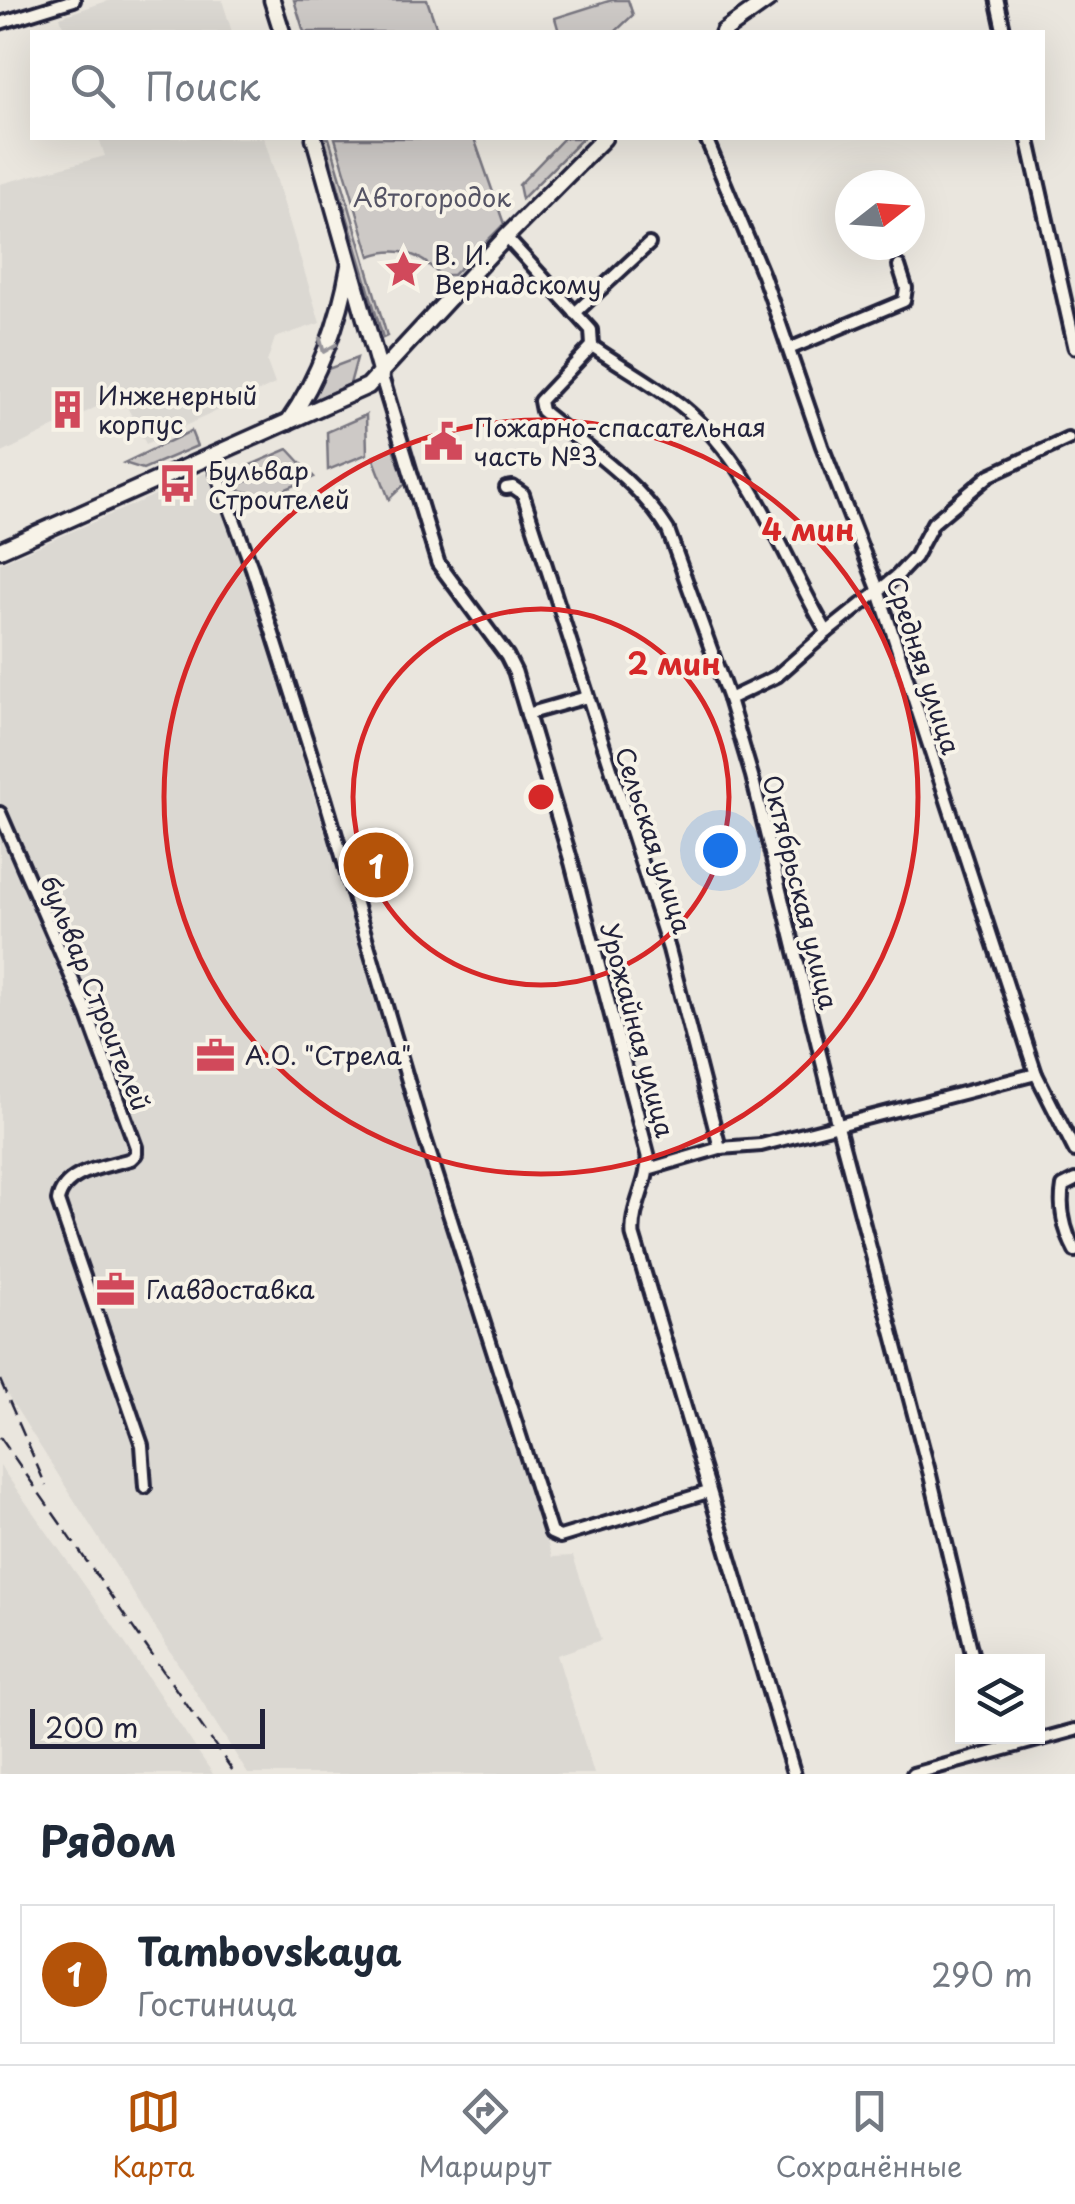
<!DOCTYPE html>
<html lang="ru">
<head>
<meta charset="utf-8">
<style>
  body { margin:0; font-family:"Playpen Sans",sans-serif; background:#f6f6f7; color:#1f2937 }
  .controls { position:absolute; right:30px; bottom:30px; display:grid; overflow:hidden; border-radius:0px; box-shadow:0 10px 40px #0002 }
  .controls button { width:90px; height:90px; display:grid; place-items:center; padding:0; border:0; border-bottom:2px solid #e0e1e3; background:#fff; color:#1f2937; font:50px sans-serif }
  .compass { position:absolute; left:835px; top:170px; width:90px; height:90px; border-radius:50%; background:#fff; box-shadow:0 10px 40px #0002; rotate:73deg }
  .scale { position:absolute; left:30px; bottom:25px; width:235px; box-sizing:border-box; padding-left:10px; border:5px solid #22223b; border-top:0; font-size:28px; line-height:35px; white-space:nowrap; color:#22223b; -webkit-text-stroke:8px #f7f3e8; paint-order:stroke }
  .you { position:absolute; left:720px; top:850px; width:35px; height:35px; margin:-25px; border:8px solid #fff; border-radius:50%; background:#1a73e8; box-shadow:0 0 0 15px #1a73e833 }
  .badge { display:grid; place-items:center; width:65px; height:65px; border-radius:50%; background:#b45309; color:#fff; font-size:32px; font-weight:700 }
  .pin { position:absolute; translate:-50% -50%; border:5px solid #fff; box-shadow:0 2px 10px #0006 }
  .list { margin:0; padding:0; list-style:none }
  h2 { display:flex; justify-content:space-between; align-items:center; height:130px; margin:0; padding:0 40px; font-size:42px }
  h2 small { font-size:32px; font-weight:400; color:#747a83 }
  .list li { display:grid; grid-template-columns:65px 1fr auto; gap:30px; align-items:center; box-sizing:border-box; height:140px; margin:0 20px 20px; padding:0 20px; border:2px solid #e0e1e3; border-radius:0px }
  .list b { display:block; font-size:38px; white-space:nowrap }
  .list p { margin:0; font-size:32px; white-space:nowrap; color:#747a83 }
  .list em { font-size:32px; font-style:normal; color:#747a83 }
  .icon { flex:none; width:55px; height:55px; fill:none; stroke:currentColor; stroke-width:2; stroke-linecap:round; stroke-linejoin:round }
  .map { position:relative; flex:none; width:1075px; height:1774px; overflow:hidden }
  .search { position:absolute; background:#fff; box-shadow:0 10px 40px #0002; left:30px; right:30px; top:30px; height:110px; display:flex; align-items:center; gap:25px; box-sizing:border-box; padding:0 35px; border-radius:0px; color:#747a83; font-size:38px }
  .sheet { height:290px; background:#fff }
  nav { display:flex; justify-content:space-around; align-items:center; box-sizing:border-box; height:140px; border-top:2px solid #e0e1e3; background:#fff; font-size:28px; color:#747a83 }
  nav a { display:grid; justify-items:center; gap:5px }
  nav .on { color:#b45309 }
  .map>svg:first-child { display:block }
  .built { fill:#dbd8d2 }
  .green { fill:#cdc9c6; stroke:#787680; stroke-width:2.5 }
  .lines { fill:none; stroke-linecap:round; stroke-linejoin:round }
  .minor-casing { stroke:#22223b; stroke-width:18 }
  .tertiary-casing { stroke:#22223b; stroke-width:19 }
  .secondary-casing { stroke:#22223b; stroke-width:21 }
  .minor { stroke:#f7f3e8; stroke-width:10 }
  .tertiary { stroke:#f7f3e8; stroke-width:11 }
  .secondary { stroke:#f7f3e8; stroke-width:14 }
  .rail { stroke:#22223b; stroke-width:2.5; stroke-dasharray:15 8; stroke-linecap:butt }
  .oneway { stroke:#97959a }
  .ring { fill:none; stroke:#d62828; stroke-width:5 }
  .labels { text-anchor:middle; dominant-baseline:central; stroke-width:8; stroke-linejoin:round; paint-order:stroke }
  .park-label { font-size:25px; fill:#555465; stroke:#f7f3e8 }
  .poi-label { font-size:25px; fill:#22223b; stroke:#f7f3e8; text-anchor:start }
  .street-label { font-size:25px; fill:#22223b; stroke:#f7f3e8 }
  .centre { fill:#d62828; stroke:#f7f3e8; stroke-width:5 }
  .ring-label { font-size:30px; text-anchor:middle; font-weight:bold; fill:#d62828; stroke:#f7f3e8; stroke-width:8; stroke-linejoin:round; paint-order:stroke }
</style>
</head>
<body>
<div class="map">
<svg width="1075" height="1774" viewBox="0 0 1075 1774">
  <rect width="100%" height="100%" fill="#eae6de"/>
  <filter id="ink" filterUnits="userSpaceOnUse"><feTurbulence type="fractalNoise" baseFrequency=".01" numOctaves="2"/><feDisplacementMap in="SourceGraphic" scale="20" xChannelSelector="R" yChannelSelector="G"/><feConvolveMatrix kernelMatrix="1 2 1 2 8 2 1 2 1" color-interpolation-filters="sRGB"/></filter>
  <g filter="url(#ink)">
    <g class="built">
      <polygon points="110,0 222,0 232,32 65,32 60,17"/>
      <polygon points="99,138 264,138 320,323 275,338 267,362 275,384 146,444 121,395 0,454 0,184 105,156"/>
      <polygon points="212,470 552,1557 573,1556 601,1640 557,1655 594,1774 248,1774 0,1383 0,563"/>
      <polygon points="0,1466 110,1621 213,1774 0,1774"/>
    </g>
    <g class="green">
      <polygon points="294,0 427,0 438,32 304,32"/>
      <polygon points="612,0 628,0 633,15 615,32 559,32 555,18"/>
      <polygon points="324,138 329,138 387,336 383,338"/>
      <path d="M335,138h139l30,86 -51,51h-13c-21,-22 -41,-29 -70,-19z"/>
      <polygon points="564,138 583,138 522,199 519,185"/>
      <polygon points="357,358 350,384 308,403 320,372"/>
      <polygon points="366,415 367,454 328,470 327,432"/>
      <polygon points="191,431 197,446 143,469 124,463"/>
      <polygon points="393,448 406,483 389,499 373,457"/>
      <polygon points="288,449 314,477 268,497 230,488 250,480 246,467"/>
    </g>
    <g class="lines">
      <defs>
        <g id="minor">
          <polyline points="0,23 74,0"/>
          <polyline points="706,138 763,275 822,446 878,589 1036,1074 1075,1151"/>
          <path d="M506,237l85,93 1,16 -52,55 2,10c45,37 95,69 126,119l61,169 23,77 85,347 93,352 44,187"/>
          <polyline points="575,313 649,244"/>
          <path d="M592,346c29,20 62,38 90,60 73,60 99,149 145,226l-50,44 -48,23"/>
          <polyline points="789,349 904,301 906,288 899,266"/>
          <polyline points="211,457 252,568 325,798 423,1132 551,1533 560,1537 708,1492"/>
          <polyline points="506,488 513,487 523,494 669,949 720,1148 648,1169"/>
          <polyline points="827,632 897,576 915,557 933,523 990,475 1068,439"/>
          <polyline points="527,714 587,697"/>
          <path d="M0,813l87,200 49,134v7l-5,5c-26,8 -68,12 -73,42l84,244 3,42"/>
          <polyline points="720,1148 761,1145 1036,1074"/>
          <path d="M1075,1180l-12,6c-4,23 1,44 12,65"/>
          <polyline points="913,1774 1075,1730"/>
        </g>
        <g id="tertiary">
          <polyline points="997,0 1004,32"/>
          <polyline points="1028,138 1075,347"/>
          <path d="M381,375l57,188 69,93 8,16 57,192 76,292c1,28 -17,50 -15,79l161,539"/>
        </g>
        <g id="secondary">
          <polyline points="272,0 282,32"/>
          <polyline points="723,32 768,0"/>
          <polyline points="314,138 381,375"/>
          <path d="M288,422c31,-44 52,-103 61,-156"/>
          <polyline points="0,550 368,386 506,237 604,138"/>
        </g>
      </defs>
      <use href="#minor" class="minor-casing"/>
      <use href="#tertiary" class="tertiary-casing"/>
      <use href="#secondary" class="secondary-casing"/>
      <use href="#minor" class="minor"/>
      <use href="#tertiary" class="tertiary"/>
      <use href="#secondary" class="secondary"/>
      <g class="rail">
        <polyline points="0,1380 46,1486"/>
        <polyline points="0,1437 235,1774"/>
      </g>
    </g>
    <defs><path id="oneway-chevron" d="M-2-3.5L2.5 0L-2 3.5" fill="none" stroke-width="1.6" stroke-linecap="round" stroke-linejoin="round" transform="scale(2.5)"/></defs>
    <use class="oneway" href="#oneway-chevron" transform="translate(326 346) rotate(112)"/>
  </g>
  <g class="ring">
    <circle cx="541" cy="797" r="188"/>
    <circle cx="541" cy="797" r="377"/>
  </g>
  <defs>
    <symbol id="sight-bare" viewBox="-9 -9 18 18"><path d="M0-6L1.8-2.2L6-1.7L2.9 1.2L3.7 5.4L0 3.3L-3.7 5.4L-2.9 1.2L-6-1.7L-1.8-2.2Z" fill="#d1495b" stroke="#f7f3e8" stroke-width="2.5" paint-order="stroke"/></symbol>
    <symbol id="building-bare" viewBox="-9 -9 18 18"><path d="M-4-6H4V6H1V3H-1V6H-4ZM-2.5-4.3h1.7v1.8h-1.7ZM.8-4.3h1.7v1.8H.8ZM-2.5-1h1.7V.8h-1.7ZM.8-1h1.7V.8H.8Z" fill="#d1495b" stroke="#f7f3e8" stroke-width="2.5" paint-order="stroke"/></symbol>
    <symbol id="civic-bare" viewBox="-9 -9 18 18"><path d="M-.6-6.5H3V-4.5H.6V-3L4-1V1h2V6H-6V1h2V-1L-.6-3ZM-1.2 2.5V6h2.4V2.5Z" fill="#d1495b" stroke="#f7f3e8" stroke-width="2.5" paint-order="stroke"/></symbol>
    <symbol id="bus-bare" viewBox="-9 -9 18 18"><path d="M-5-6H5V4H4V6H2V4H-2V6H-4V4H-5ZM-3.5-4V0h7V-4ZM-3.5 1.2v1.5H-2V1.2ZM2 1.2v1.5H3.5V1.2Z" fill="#d1495b" stroke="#f7f3e8" stroke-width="2.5" paint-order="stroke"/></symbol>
    <symbol id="office-bare" viewBox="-9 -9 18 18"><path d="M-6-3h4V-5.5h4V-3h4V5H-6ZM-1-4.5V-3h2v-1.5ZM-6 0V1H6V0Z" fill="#d1495b" stroke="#f7f3e8" stroke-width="2.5" paint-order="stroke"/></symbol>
  </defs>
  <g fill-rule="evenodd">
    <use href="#sight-bare" x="376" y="242" width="55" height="55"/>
    <use href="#building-bare" x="40" y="382" width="55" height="55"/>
    <use href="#civic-bare" x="416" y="414" width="55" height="55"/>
    <use href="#bus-bare" x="150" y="456" width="55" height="55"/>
    <use href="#office-bare" x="188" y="1028" width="55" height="55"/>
    <use href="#office-bare" x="88" y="1262" width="55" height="55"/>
  </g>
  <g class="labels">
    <g class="park-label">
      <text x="432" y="197">Автогородок</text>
    </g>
    <g class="poi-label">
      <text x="434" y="255">В. И.<tspan x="434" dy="29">Вернадскому</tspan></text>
      <text x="98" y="395">Инженерный<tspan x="98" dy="29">корпус</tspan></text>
      <text x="474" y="427">Пожарно-спасательная<tspan x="474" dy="29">часть №3</tspan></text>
      <text x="208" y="470">Бульвар<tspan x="208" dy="29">Строителей</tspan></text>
      <text x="245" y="1055">А.О. "Стрела"</text>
      <text x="146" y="1289">Главдоставка</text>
    </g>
    <g class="street-label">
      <text transform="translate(924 665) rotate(72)">Средняя улица</text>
      <text transform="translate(654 840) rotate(72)">Сельская улица</text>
      <text transform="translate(801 892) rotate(76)">Октябрьская улица</text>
      <text transform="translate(96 993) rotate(68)">бульвар Строителей</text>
      <text transform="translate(638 1030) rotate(75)">Урожайная улица</text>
    </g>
  </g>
  <circle cx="541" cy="797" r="15" class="centre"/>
  <g class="ring-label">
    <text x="808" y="541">4 мин</text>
    <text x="674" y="675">2 мин</text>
  </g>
</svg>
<div class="controls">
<button><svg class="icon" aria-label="layers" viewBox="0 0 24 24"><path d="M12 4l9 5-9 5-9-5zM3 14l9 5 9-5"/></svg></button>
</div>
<svg class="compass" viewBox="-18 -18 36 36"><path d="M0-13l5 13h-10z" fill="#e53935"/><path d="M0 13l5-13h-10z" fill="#747a83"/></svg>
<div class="scale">200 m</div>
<div class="you"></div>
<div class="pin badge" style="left:376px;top:865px">1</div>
<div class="search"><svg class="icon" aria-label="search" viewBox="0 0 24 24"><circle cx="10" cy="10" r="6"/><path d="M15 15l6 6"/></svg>Поиск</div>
</div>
<section class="sheet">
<h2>Рядом<small></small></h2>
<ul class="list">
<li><span class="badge">1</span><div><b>Tambovskaya</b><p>Гостиница</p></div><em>290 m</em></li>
</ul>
</section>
<nav>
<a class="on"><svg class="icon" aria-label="map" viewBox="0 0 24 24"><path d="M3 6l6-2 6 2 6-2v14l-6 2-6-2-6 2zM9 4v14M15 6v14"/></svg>Карта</a>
<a><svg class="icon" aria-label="directions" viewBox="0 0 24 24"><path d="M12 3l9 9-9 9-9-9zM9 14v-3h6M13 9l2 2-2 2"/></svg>Маршрут</a>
<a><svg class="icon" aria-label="saved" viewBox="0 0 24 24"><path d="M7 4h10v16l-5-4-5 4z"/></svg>Сохранённые</a>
</nav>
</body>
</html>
